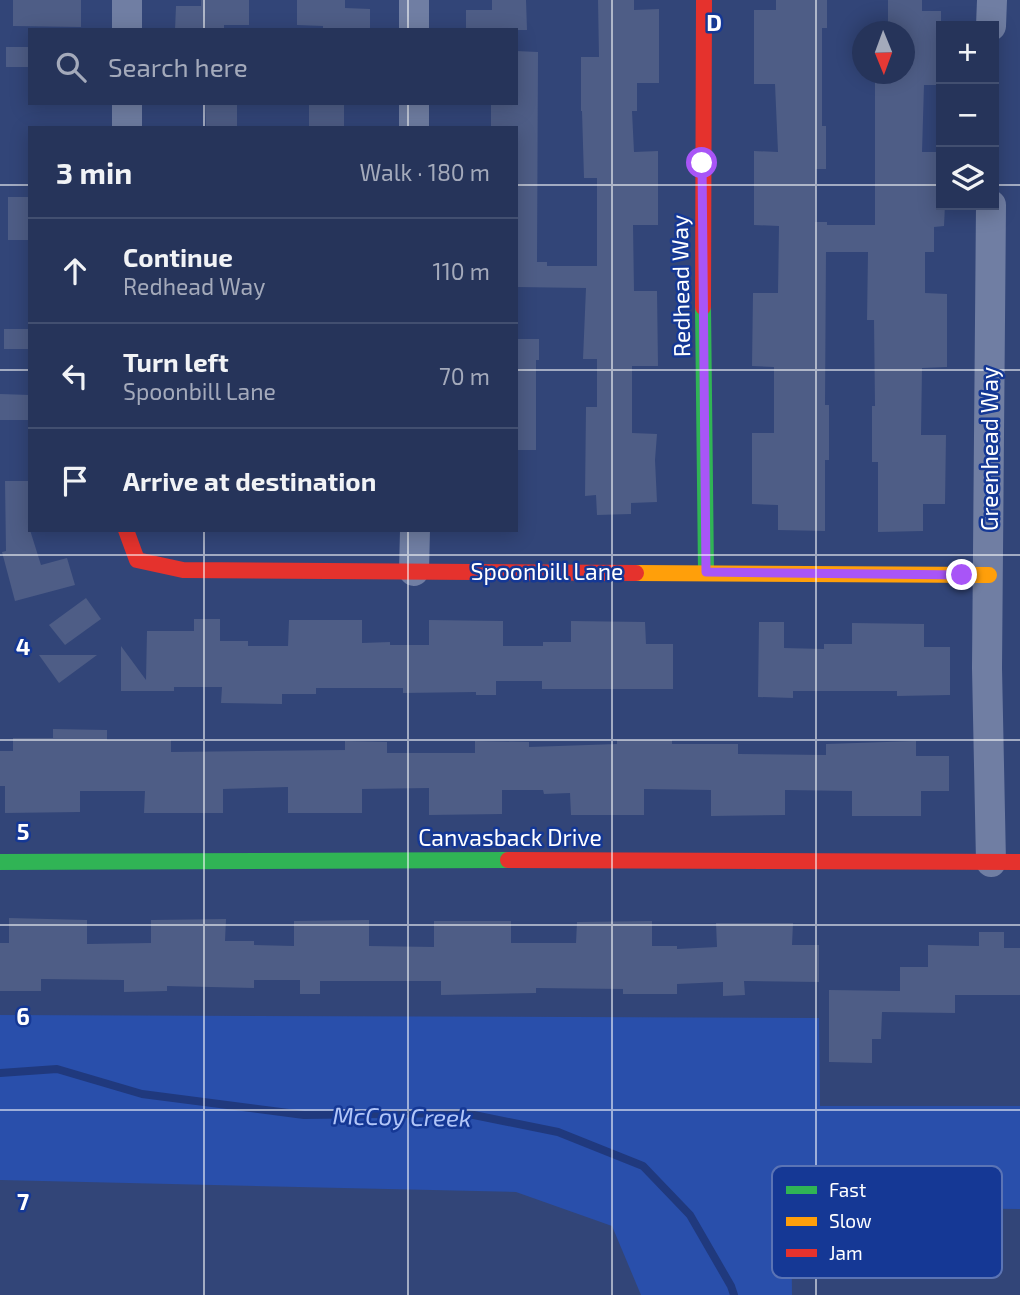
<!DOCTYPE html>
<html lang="en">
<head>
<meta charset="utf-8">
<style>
  body { margin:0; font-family:"Exo 2",sans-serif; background:#2e3c60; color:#f1f3f6 }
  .controls { position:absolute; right:21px; top:21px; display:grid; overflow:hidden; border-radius:0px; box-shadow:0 4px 18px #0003 }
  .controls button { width:63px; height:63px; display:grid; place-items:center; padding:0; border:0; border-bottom:2px solid #424f70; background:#26345a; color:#f1f3f6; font:35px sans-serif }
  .compass { position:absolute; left:852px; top:21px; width:63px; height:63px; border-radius:50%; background:#26345a; box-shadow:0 4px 18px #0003; rotate:179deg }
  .stop { position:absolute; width:21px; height:21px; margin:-16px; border:5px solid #a855f7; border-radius:50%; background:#fff }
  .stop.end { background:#a855f7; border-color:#fff; box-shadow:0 2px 7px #0008 }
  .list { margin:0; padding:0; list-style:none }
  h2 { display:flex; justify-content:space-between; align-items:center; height:91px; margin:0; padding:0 28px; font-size:30px }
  h2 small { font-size:23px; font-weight:400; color:#a4aabb }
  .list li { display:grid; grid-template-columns:46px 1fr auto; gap:21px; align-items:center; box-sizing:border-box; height:105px; padding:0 28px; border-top:2px solid #424f70 }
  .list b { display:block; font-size:26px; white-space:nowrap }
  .list p { margin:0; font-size:23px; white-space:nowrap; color:#a4aabb }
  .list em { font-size:23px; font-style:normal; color:#a4aabb }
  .icon { flex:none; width:38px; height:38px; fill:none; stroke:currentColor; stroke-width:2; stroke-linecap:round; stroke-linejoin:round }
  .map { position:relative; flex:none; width:1020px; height:1295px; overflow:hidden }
  .search { position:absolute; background:#26345a; box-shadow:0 4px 18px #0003; left:28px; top:28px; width:490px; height:77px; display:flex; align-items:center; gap:18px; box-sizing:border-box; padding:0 24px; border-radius:0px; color:#a4aabb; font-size:26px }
  .panel { position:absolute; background:#26345a; box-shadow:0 4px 18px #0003; left:28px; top:126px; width:490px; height:406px; border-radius:0px }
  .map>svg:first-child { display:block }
  .green { fill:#294fab }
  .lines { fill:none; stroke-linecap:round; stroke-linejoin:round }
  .stream { stroke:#20397d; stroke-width:8 }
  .building { fill:#4e5d86 }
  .street { stroke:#707ea3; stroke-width:30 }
  .fast { stroke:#30b455; stroke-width:16 }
  .slow { stroke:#ff9f0a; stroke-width:16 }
  .jam { stroke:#e5322d; stroke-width:16 }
  .route { stroke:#a855f7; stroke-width:9 }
  .grid { fill:none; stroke:#fff; stroke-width:2; stroke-opacity:0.55 }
  .labels { text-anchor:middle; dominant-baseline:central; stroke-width:5; stroke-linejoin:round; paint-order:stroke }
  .street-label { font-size:23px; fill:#fff; stroke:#153895 }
  .water-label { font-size:24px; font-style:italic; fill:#b2c6f8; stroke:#153895 }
  .key { fill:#153895; stroke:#5b74b5; stroke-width:2 }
  .key-label { font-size:19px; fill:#fff }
  .grid-label { font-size:23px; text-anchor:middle; font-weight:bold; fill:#fff; stroke:#153895; stroke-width:5; stroke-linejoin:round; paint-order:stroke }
</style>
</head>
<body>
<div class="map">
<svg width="1020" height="1295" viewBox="0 0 1020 1295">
  <rect width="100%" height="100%" fill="#324578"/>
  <polygon class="green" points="0,1015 819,1018 820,1106 1020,1106 1020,1209 865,1207 791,1210 792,1295 641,1295 612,1226 516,1192 0,1180"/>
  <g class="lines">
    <polyline class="stream" points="0,1073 57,1069 142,1094 304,1115 464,1113 558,1132 643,1166 690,1215 731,1286 734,1295"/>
  </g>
  <g class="building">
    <polygon points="13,0 81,0 81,27 13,26"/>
    <polygon points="201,0 249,0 249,25 224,25 224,30 175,30 176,6 201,6"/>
    <polygon points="297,0 345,0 345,8 370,9 370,30 323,30 323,26 297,25"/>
    <polygon points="492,0 526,0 527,30 466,30 466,10 492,10"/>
    <polygon points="598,0 634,0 634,10 659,9 659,83 637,83 637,111 632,111 634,152 658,151 658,225 633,225 634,291 657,291 658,366 632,366 632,433 657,434 655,460 657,502 631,503 631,514 597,515 596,495 585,496 586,407 597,407 597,359 583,359 586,288 516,287 516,128 491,128 491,103 516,103 516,51 538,52 537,262 547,262 547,266 597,266 597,178 584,178 582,111 581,111 581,57 599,57"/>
    <polygon points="776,0 827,0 827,28 822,28 822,126 826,126 826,169 816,169 815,222 827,222 827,225 875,225 875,74 905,74 905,32 888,32 888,0 922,0 922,11 941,11 941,85 924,85 922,152 941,152 941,205 945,205 944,226 934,227 934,252 925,252 925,293 947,294 947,367 922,368 921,435 946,435 945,504 923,504 923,531 878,532 878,462 872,462 872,406 875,406 874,320 867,320 868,252 826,252 825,405 829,405 829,460 825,460 825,531 778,530 778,505 752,504 752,433 774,433 774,367 752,366 753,293 778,293 779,226 754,225 754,151 778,152 775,84 754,84 754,10 776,10"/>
    <rect x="6" y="47" width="24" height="20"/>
    <polygon points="205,103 237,103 237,128 206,128"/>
    <rect x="309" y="103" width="35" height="25"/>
    <rect x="8" y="197" width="22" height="43"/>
    <rect x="4" y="329" width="26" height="20"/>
    <polygon points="516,339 539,339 539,360 536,360 536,450 516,450"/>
    <polygon points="0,394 30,395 30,420 0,420"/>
    <polygon points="5,481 30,481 30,530 41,565 67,558 75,585 15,601 2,552 6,551"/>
    <polygon points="86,598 101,619 65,645 49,625"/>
    <polygon points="194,619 220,619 220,641 248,641 248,646 288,646 289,620 362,620 362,643 390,642 390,645 429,645 429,620 503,621 503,646 543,646 543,642 571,642 571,621 645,622 646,644 673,644 673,689 542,689 542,681 496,681 496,695 476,695 476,692 403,693 403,688 316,688 316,694 282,694 282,704 221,703 222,687 174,687 174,691 121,691 121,646 146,680 147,631 194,631"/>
    <polygon points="759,622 784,622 784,648 824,649 824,644 852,644 852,623 924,624 924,647 950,647 950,695 897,696 897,691 793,691 793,698 758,697"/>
    <polygon points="39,655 97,655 59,683"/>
    <polygon points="53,729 107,730 107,740 171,740 171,752 345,750 345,741 387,742 387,753 475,753 475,741 529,742 529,747 617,744 617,740 672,740 672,744 738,744 738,754 826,755 826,744 916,741 916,756 949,756 949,791 921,791 921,816 852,816 852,791 785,790 785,815 711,816 711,790 644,789 644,815 571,815 570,793 544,794 543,790 502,790 502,814 429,815 429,788 362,789 362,813 288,813 288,787 223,789 223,813 144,813 145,791 80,791 80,812 5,813 5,786 0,786 0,751 13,751 13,738 53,738"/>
    <polygon points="9,918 87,920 87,944 151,943 151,920 226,919 225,941 254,941 254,945 294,946 294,921 369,920 369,946 434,947 434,921 511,921 511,943 576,943 577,922 652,921 652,946 677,946 677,949 717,947 716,923 793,923 792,945 819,945 819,982 744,981 745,995 723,996 723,982 677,984 677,994 623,994 623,989 536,988 536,993 441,995 441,981 320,981 320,994 300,994 300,980 254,980 254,988 167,986 167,991 124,992 124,980 41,979 41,991 0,991 0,943 9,943"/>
    <polygon points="979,932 1004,932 1004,948 1020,948 1020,995 955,995 955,1013 882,1012 881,1039 872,1039 872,1063 829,1062 829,990 900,991 900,967 928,967 928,945 979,946"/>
  </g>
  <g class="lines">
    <g class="street">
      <polyline points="414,0 414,30"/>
      <polyline points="991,26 992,0"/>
      <polyline points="127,30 127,0"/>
      <polyline points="414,103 414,128"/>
      <polyline points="127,128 127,103"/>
      <polyline points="991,205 987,668 991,862"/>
      <polyline points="414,571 415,530"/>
    </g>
    <g class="fast">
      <polyline points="703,307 706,572"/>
      <polyline points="0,862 508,860"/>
    </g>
    <polyline class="slow" points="636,573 989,575"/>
    <g class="jam">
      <polyline points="703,307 704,0"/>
      <polyline points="126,530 137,560 183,570 636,573"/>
      <polyline points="508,860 1020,862"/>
    </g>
  </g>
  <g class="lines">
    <polyline class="route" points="702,163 706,572 962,575"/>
  </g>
  <path class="grid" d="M204,0v30M408,0v30M612,0v1295M816,0v1295M204,103v25M408,103v25M0,185h30M516,185h425M994,185h26M0,370h30M516,370h504M204,530v765M408,530v765M0,555h1020M0,740h1020M0,925h1020M0,1110h1020"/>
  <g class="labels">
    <g class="street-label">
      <text transform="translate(680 286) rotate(-91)">Redhead Way</text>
      <text transform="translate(989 449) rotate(-90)">Greenhead Way</text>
      <text x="547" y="571">Spoonbill Lane</text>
      <text x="510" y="837">Canvasback Drive</text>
    </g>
    <g class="water-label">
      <text transform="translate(402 1116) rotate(1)">McCoy Creek</text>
    </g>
  </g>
  <rect x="772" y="1166" width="230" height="112" rx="10" class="key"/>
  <rect x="786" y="1186" width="31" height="8" fill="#30b455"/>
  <rect x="786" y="1217" width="31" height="9" fill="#ff9f0a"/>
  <rect x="786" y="1249" width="31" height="8" fill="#e5322d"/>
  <g class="key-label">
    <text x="829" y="1197">Fast</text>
    <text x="829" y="1228">Slow</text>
    <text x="829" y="1260">Jam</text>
  </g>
  <g class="grid-label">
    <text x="714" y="31">D</text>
    <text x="23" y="655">4</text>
    <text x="23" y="840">5</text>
    <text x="23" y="1025">6</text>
    <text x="23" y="1210">7</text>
  </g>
</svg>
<div class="controls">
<button>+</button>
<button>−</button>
<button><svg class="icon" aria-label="layers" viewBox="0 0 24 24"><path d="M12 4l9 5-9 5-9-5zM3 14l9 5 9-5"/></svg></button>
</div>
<svg class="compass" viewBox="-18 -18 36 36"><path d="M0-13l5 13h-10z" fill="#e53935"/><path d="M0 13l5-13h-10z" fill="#a4aabb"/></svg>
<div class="stop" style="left:702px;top:163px"></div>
<div class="stop end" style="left:962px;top:575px"></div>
<div class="search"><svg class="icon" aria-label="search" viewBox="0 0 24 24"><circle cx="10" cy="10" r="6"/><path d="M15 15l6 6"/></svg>Search here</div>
<section class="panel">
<h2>3 min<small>Walk · 180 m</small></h2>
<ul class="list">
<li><svg class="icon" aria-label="ahead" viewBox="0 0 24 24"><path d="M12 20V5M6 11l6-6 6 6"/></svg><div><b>Continue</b><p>Redhead Way</p></div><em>110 m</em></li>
<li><svg class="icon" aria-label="left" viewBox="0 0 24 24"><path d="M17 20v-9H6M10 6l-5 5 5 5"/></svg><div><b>Turn left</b><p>Spoonbill Lane</p></div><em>70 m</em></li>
<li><svg class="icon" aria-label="arrive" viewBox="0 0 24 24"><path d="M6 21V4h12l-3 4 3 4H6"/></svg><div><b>Arrive at destination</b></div></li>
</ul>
</section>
</div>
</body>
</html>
